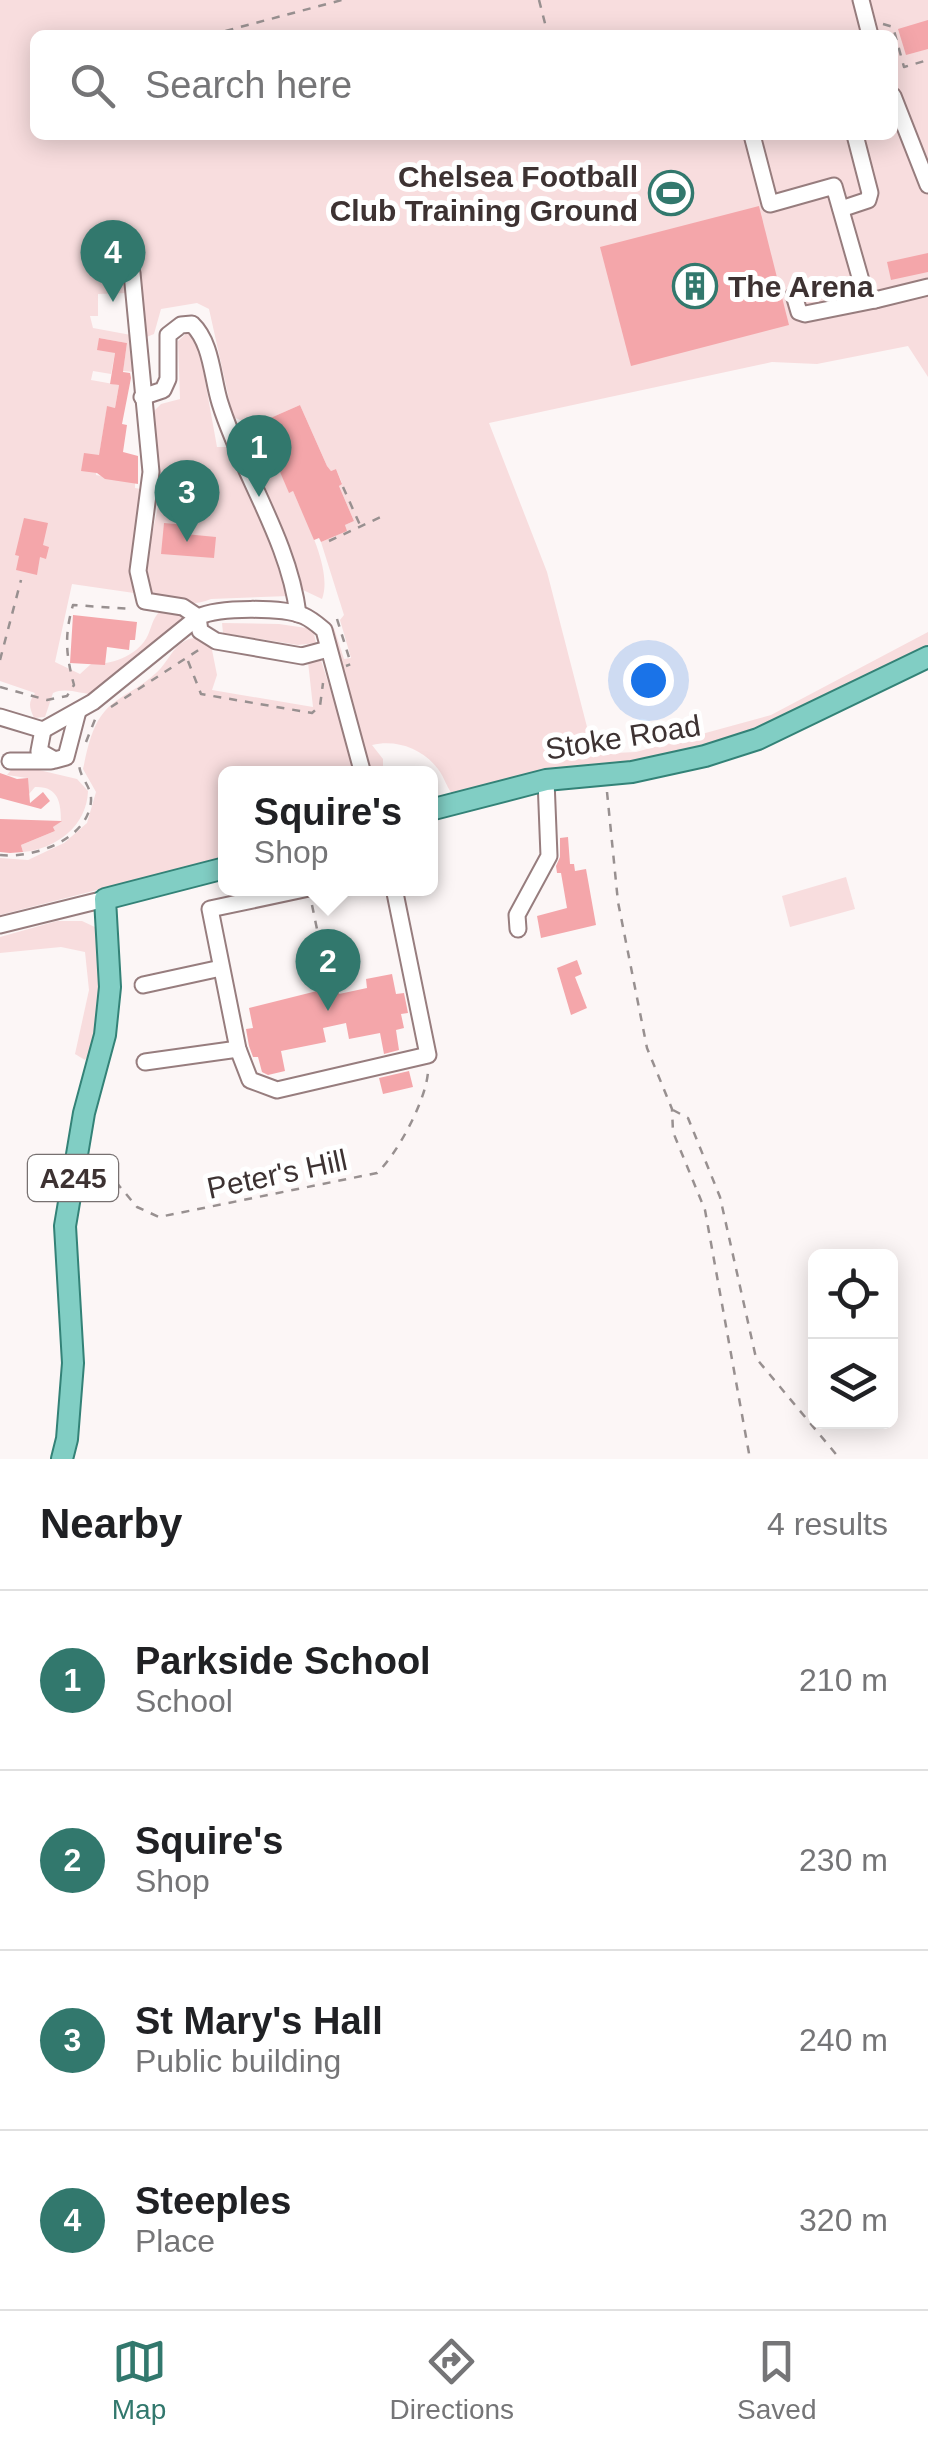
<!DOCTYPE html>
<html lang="en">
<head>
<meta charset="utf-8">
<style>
  body { margin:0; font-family:Arial,sans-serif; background:#f6f6f6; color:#202124 }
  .controls { position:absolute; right:30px; bottom:30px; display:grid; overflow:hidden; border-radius:15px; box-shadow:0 5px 25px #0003 }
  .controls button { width:90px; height:90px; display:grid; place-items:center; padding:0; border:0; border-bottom:2px solid #e0e0e0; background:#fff; color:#202124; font:50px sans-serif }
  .you { position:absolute; left:648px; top:680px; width:35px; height:35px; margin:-25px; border:8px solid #fff; border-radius:50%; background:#1a73e8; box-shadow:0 0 0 15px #1a73e833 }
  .badge { display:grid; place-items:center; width:65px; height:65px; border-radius:50%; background:#32786d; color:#fff; font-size:32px; font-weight:700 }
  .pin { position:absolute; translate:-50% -82px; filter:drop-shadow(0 2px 5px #0008) }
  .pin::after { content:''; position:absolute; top:52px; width:35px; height:30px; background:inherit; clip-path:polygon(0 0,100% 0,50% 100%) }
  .popup { position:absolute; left:218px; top:766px; width:220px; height:130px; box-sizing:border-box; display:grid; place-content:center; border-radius:15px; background:#fff; filter:drop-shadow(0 2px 8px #0005); font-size:32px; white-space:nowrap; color:#757577 }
  .popup b { font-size:38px; color:#202124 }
  .popup::after { content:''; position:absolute; left:50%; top:100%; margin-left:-20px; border:20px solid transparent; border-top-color:#fff }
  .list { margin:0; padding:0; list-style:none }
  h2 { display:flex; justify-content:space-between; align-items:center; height:130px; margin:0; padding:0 40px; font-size:42px }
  h2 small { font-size:32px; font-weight:400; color:#757577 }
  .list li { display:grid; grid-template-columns:65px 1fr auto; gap:30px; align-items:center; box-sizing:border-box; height:180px; padding:0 40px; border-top:2px solid #e0e0e0 }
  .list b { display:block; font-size:38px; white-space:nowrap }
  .list p { margin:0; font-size:32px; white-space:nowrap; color:#757577 }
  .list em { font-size:32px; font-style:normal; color:#757577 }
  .icon { flex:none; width:55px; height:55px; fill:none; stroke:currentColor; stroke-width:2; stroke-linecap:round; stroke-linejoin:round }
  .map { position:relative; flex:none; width:928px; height:1459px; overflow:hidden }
  .search { position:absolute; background:#fff; box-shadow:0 5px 25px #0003; left:30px; right:30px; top:30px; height:110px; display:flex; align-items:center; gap:25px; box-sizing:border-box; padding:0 35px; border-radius:15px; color:#757577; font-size:38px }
  .sheet { height:850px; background:#fff }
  nav { display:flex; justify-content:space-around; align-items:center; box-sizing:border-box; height:140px; border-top:2px solid #e0e0e0; background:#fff; font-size:28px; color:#757577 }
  nav a { display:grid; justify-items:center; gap:5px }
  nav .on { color:#32786d }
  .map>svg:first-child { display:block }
  .green { fill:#f8ddde; fill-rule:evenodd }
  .building { fill:#f4a6aa }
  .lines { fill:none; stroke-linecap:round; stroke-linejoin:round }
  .minor-casing { stroke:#977d7e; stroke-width:19 }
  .major-casing { stroke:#338277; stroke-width:24 }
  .path { stroke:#989090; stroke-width:2.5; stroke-dasharray:8 8; stroke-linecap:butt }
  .minor { stroke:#fff; stroke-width:15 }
  .major { stroke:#81cec4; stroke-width:20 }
  .labels { text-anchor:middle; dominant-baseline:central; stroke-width:10; stroke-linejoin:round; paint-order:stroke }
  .shield { fill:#fff; stroke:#777070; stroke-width:2.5 }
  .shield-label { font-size:28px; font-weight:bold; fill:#3d3232 }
  .poi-label { font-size:30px; font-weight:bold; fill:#3d3232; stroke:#fff; text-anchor:end }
  .street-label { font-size:30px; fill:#3d3232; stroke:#fff }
</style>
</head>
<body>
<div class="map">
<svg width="928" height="1459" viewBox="0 0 928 1459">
  <rect width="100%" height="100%" fill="#fcf6f6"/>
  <g class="green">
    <path d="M0,0h928v377l-20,-31 -91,18 -45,-2 -283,61 58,149 47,182 42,-2 135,-37 157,-83v22l-227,99 -247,43c-7,-7 -9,-18 -16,-27 -15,-20 -41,-30 -66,-24l11,14v14h-15l-41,-140 7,-5 10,31 7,-1 -11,-38 4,-5 -23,-73 25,-11 -1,-6 9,-4 -15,-35 3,-3 -6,-14 -5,2 -4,-5 -27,-61 -41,18 30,69 4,-1c12,28 40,79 29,108l-19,-9 -62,-149 5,-10 -3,-10 -10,-4 -24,-108 -12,-6 -36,6 -7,25 -10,4 -17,-45 -29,1v22h-8l3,12 38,7 3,37 -11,-1 4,-28 -28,-5 16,15 -4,21 -18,-3 -2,9 28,5 -4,23 -8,-1 -11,68 39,7v6l6,1 -7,104 -62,-9 -17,78 25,12 11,-10c21,1 48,-9 57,-29 4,-9 4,-15 11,-23l25,3 1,7 -85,72c-17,2 -32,-8 -47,-1l-8,24 -11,1c-5,-12 -6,-15 1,-25l-35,-12zM35,35h858v100h-858z"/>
    <path d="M188,332l9,4 20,111h9l57,120 6,29 -78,3c-17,8 -48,5 -63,-5l-2,-32 16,-74 -10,-75 9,-9 19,-5 -2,-58z"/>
    <polygon points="222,623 279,624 313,629 316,643 298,645 223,633"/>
    <path d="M195,638l19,8 -2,4 5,25 -5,15 101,17 -5,-45 12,-5 37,116 -132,1v83l-225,58v-57l28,2 36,-17 23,-20 9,-31 -13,-23c5,-22 9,-48 28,-64 14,-12 32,-19 45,-32 14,-12 18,-33 39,-35z"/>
    <path d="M22,766l55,13 11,12c-1,35 -32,58 -65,61l-2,-7 34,-14 -2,-4 8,-6c0,-19 -3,-35 -26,-34l-6,7 -2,-16 -20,-3 5,-6z"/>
    <polygon points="846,877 855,909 790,927 782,896"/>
    <path d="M57,921h25l15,7c2,36 14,104 -12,132l-10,-6 14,-64 -4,-38 -24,-5 -61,6v-16z"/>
  </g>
  <g class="building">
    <polygon points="928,20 928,49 906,55 898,29"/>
    <polygon points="759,206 789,325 631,366 600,247"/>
    <polygon points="928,253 928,272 891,280 887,262"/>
    <polygon points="99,338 127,343 123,372 130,373 131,378 122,424 127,425 123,452 138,456 138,484 105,479 97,473 81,471 84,453 99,455 107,406 115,408 119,385 110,384 115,353 97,350"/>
    <polygon points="300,405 327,466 331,471 336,469 342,484 339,486 354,521 345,525 347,531 321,542 319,538 314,540 293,491 289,493 259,423"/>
    <polygon points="24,518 48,523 43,545 49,547 46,559 40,557 37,575 16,570 19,556 15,555"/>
    <polygon points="164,523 186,525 185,534 216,537 214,558 161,554"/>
    <polygon points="73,615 137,622 135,640 130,640 129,650 107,647 105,665 70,663"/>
    <polygon points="0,773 17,779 28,778 30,803 43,792 50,801 41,809 0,798"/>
    <polygon points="0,819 62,821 53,827 55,831 21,845 23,852 10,853 0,852"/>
    <polygon points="568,837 570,864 574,864 575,871 586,869 596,925 541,938 537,916 567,908 561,873 557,873 556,866 560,857 560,838"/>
    <polygon points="577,960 582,974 575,977 587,1008 571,1015 557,968"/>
    <polygon points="392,974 396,994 404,993 408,1013 401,1014 404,1028 396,1030 399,1050 384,1054 380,1033 349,1039 346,1023 323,1028 326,1042 281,1051 285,1071 268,1075 262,1072 258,1057 253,1057 249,1046 246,1029 253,1028 249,1008 337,986 339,994 367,988 366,979"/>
    <polygon points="409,1071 413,1087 383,1094 379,1078"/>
  </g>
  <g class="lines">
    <defs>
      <g id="minor">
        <polyline points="861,0 870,35"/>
        <polyline points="893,96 928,185"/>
        <polyline points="752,135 770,204 834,186 866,298 875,300 928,287"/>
        <polyline points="841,209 868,200 870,193 855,135"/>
        <path d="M132,273l19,199 -13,99 7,30 38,6 15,10c21,-10 84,-10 106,-1 7,3 14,9 20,14l39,144"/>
        <polyline points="794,295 799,312 805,314 875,300"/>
        <path d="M142,397l21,-7 5,-11v-44l13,-10 11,-1c20,19 20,54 28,79 22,71 69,137 78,211"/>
        <polyline points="198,617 200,631 216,641 302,656 328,649"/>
        <polyline points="0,717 43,730 93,702 198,617"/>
        <polyline points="43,730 39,751 55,760 66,757 78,711"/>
        <polyline points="10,761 51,761"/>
        <polyline points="309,888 210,909 238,1049 250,1080 277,1090 428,1055 394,888"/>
        <polyline points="0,925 105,899"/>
        <polyline points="518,929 517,915 549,856 546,780"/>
        <polyline points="143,985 221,968"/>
        <polyline points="145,1062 238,1049"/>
      </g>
      <g id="major">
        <polyline points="430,810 546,780 632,772 705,756 758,739 928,657"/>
        <polyline points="62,1459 67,1439 73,1363 65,1226 84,1113 105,1035 110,987 105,899 225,868"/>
      </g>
    </defs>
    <use href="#minor" class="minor-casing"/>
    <use href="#major" class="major-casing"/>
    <g class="path">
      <polyline points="539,0 548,35"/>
      <polyline points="883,24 893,27 904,67 928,60"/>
      <polyline points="210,35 342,0"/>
      <polyline points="838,35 851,31"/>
      <polyline points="343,487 360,525"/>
      <polyline points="329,541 383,516"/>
      <polyline points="337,619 351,664 346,666"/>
      <polyline points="0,660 21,580"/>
      <polyline points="188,661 201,694 312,713 320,706 323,683"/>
      <path d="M0,687l47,13 20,-4 7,-11c-8,-30 -10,-49 -1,-80l58,4"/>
      <polyline points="111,707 200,649"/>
      <polyline points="86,742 96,717"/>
      <polyline points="607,792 618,902 647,1048 672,1109 673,1132 705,1210 750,1459"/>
      <path d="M0,855c32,4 88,-15 91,-54 1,-15 -12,-23 -12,-38"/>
      <polyline points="312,905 329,987"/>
      <polyline points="673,1110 688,1118 720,1197 756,1358 840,1459"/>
      <path d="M91,1163l14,6 32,38 22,10 218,-44c21,-20 49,-73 51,-101"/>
    </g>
    <use href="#minor" class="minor"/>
    <use href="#major" class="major"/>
  </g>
  <defs>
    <symbol id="stadium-ring" viewBox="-11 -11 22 22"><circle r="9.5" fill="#fff" stroke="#32786d" stroke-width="1.5"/><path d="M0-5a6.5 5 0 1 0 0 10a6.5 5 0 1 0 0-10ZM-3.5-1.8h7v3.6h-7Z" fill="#32786d"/></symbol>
    <symbol id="building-ring" viewBox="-11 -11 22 22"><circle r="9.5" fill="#fff" stroke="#32786d" stroke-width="1.5"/><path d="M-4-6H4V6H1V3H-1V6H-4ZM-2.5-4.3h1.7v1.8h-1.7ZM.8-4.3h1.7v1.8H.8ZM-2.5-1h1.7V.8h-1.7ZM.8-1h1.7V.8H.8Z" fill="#32786d"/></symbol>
  </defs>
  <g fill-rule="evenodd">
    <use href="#stadium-ring" x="646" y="168" width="50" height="50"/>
    <use href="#building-ring" x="670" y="261" width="50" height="50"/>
  </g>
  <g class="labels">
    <rect class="shield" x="28" y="1155" width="90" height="46" rx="8"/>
    <g class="shield-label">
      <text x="73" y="1178">A245</text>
    </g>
    <g class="poi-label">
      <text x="638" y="176">Chelsea Football<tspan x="638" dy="34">Club Training Ground</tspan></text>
      <text x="728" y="286" text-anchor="start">The Arena</text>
    </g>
    <g class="street-label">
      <text transform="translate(623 737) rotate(-9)">Stoke Road</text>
      <text transform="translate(277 1174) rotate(-12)">Peter's Hill</text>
    </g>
  </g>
</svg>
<div class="controls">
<button><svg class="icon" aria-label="locate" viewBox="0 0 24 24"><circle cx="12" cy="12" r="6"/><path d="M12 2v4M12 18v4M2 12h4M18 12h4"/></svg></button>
<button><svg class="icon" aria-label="layers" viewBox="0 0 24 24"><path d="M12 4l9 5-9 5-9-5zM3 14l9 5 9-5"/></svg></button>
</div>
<div class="you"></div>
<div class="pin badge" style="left:259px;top:497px">1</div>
<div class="pin badge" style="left:328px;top:1011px">2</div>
<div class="popup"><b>Squire's</b>Shop</div>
<div class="pin badge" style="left:187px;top:542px">3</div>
<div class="pin badge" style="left:113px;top:302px">4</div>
<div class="search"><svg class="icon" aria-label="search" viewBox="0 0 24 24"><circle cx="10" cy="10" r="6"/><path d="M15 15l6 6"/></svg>Search here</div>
</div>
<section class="sheet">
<h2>Nearby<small>4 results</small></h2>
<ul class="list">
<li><span class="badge">1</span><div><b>Parkside School</b><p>School</p></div><em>210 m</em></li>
<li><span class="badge">2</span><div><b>Squire's</b><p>Shop</p></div><em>230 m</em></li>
<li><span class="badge">3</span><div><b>St Mary's Hall</b><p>Public building</p></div><em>240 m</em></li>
<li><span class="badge">4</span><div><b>Steeples</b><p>Place</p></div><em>320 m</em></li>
</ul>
</section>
<nav>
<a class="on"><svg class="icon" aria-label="map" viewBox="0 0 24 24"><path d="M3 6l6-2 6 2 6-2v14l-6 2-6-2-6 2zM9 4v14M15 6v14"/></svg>Map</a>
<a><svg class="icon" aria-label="directions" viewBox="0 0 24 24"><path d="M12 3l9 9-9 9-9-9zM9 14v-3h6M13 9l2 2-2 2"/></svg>Directions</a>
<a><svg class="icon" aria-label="saved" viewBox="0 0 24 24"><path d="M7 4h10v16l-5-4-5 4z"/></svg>Saved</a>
</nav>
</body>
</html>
